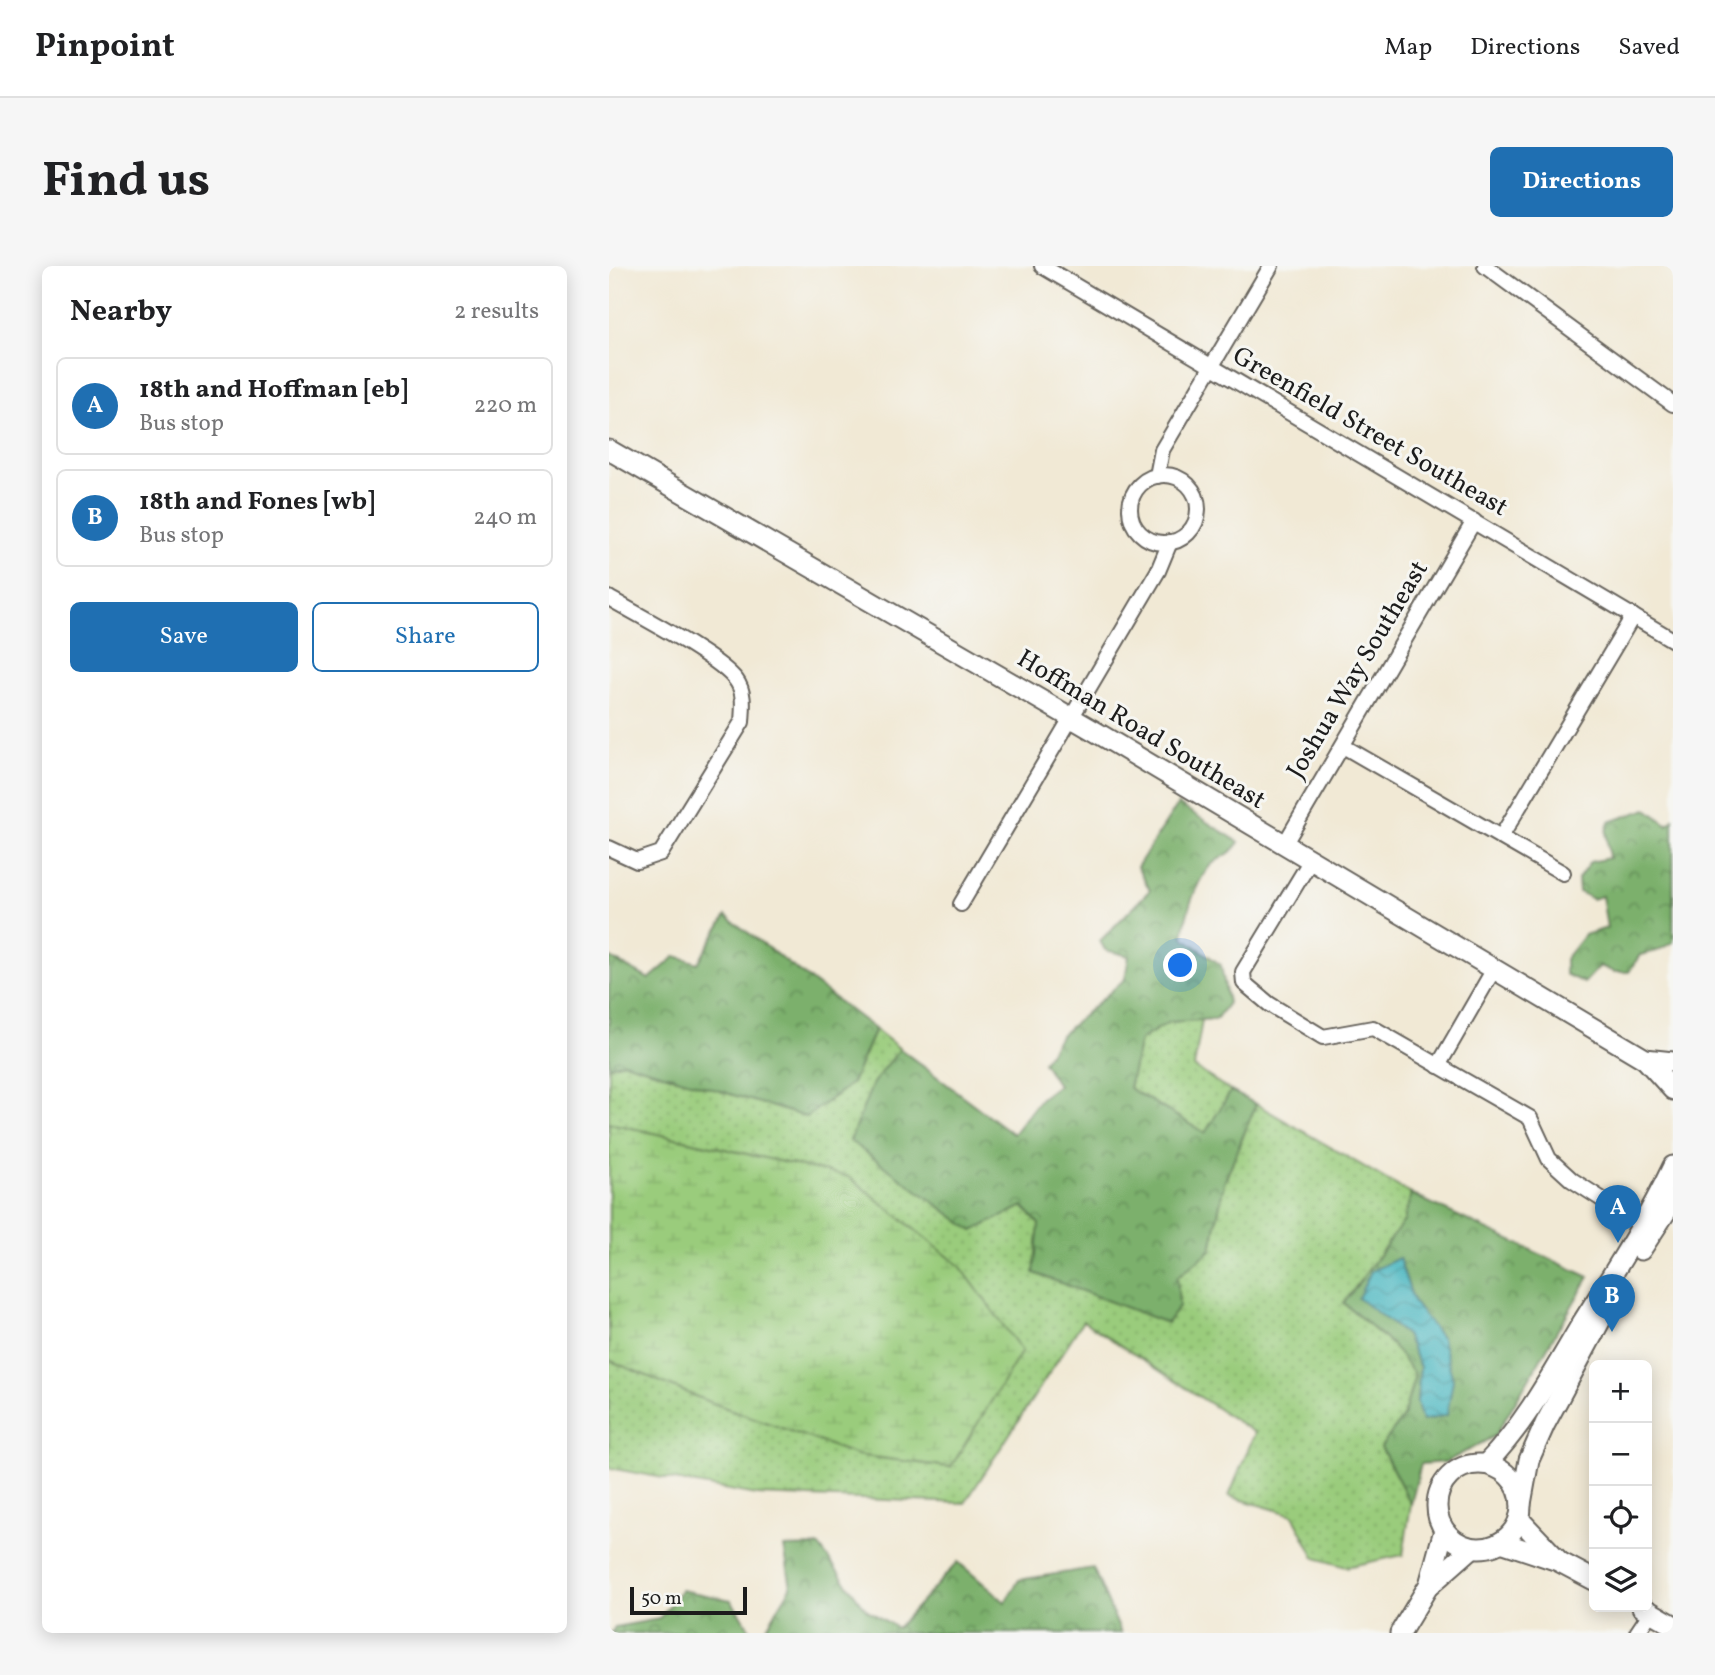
<!DOCTYPE html>
<html lang="en">
<head>
<meta charset="utf-8">
<style>
  body { margin:0; font-family:Vollkorn,serif; background:#f6f6f6; color:#202124 }
  .controls { position:absolute; right:21px; bottom:21px; display:grid; overflow:hidden; border-radius:10px; box-shadow:0 4px 18px #0003 }
  .controls button { width:63px; height:63px; display:grid; place-items:center; padding:0; border:0; border-bottom:2px solid #e0e0e0; background:#fff; color:#202124; font:35px sans-serif }
  .scale { position:absolute; left:21px; bottom:18px; width:117px; box-sizing:border-box; padding-left:7px; border:4px solid #1c1c1c; border-top:0; font-size:19px; line-height:24px; white-space:nowrap; color:#1c1c1c; -webkit-text-stroke:5px #f6f6f2; paint-order:stroke }
  .you { position:absolute; left:572px; top:700px; width:24px; height:24px; margin:-18px; border:5px solid #fff; border-radius:50%; background:#1a73e8; box-shadow:0 0 0 10px #1a73e833 }
  .badge { display:grid; place-items:center; width:46px; height:46px; border-radius:50%; background:#1f6fb2; color:#fff; font-size:23px; font-weight:700 }
  .pin { position:absolute; translate:-50% -58px; filter:drop-shadow(0 2px 4px #0008) }
  .pin::after { content:''; position:absolute; top:37px; width:24px; height:21px; background:inherit; clip-path:polygon(0 0,100% 0,50% 100%) }
  .list { margin:0; padding:0; list-style:none }
  h2 { display:flex; justify-content:space-between; align-items:center; height:91px; margin:0; padding:0 28px; font-size:30px }
  h2 small { font-size:23px; font-weight:400; color:#757577 }
  .list li { display:grid; grid-template-columns:46px 1fr auto; gap:21px; align-items:center; box-sizing:border-box; height:98px; margin:0 14px 14px; padding:0 14px; border:2px solid #e0e0e0; border-radius:10px }
  .list b { display:block; font-size:26px; white-space:nowrap }
  .list p { margin:0; font-size:23px; white-space:nowrap; color:#757577 }
  .list em { font-size:23px; font-style:normal; color:#757577 }
  .actions { display:flex; gap:14px; padding:21px 28px }
  .actions a { flex:1; padding:16px 0; border:2px solid #1f6fb2; border-radius:10px; text-align:center; font-size:24px; color:#1f6fb2 }
  .actions .main { background:#1f6fb2; color:#fff }
  .icon { flex:none; width:38px; height:38px; fill:none; stroke:currentColor; stroke-width:2; stroke-linecap:round; stroke-linejoin:round }
  .map { position:relative; flex:none; width:1064px; height:1367px; overflow:hidden; border-radius:10px }
  header { display:flex; align-items:center; gap:42px; box-sizing:border-box; height:98px; padding:0 35px; background:#fff; border-bottom:2px solid #e0e0e0 }
  header strong { font-size:33px }
  nav { display:flex; gap:38px; margin-inline-start:auto; font-size:24px }
  .intro { display:flex; align-items:center; justify-content:space-between; box-sizing:border-box; height:168px; padding:0 42px }
  h1 { margin:0; font-size:49px }
  .button { padding:18px 32px; border-radius:10px; background:#1f6fb2; color:#fff; font-size:24px; font-weight:700 }
  main { display:flex; gap:42px; padding:0 42px }
  aside { flex:1; background:#fff; border-radius:10px; box-shadow:0 4px 18px #0003 }
  .map>svg:first-child { display:block }
  .green { fill:url(#green-dots); stroke:#5b744c; stroke-width:2 }
  .forest { fill:url(#forest-crowns); stroke:#4c6644; stroke-width:2; fill-rule:evenodd }
  .wetland { fill:url(#wetland-marsh); stroke:#5b744c; stroke-width:2 }
  .water { fill:url(#water-waves); stroke:#32696e; stroke-width:2 }
  .lines { fill:none; stroke-linecap:round; stroke-linejoin:round }
  .street-casing { stroke:#67645d; stroke-width:18 }
  .secondary-casing { stroke:#67645d; stroke-width:23 }
  .street { stroke:#fff; stroke-width:14 }
  .secondary { stroke:#fff; stroke-width:19 }
  .labels { text-anchor:middle; dominant-baseline:central; stroke-width:6; stroke-linejoin:round; paint-order:stroke }
  .street-label { font-size:26px; fill:#1c1c1c; stroke:#f6f6f2 }
</style>
</head>
<body>
<header>
<strong>Pinpoint</strong>
<nav><a>Map</a><a>Directions</a><a>Saved</a></nav>
</header>
<div class="intro"><h1>Find us</h1><a class="button">Directions</a></div>
<main>
<aside>
<h2>Nearby<small>2 results</small></h2>
<ul class="list">
<li><span class="badge">A</span><div><b>18th and Hoffman [eb]</b><p>Bus stop</p></div><em>220 m</em></li>
<li><span class="badge">B</span><div><b>18th and Fones [wb]</b><p>Bus stop</p></div><em>240 m</em></li>
</ul>
<div class="actions"><a class="main">Save</a><a>Share</a></div>
</aside>
<div class="map">
<svg width="1064" height="1367" viewBox="0 0 1064 1367">
  <defs>
    <pattern id="green-dots" width="8" height="8" patternUnits="userSpaceOnUse" patternTransform="scale(1.75)"><rect width="8" height="8" fill="#9acc7c"/><path d="M2 2h.1M6 6h.1" fill="none" stroke="#84af6b" stroke-width="1.8" stroke-linecap="round"/></pattern>
    <pattern id="forest-crowns" width="20" height="18" patternUnits="userSpaceOnUse" patternTransform="scale(1.75)"><rect width="20" height="18" fill="#7bb06c"/><path d="M2 6a3 3 0 1 1 6 0M12 15a3 3 0 1 1 6 0" fill="none" stroke="#648e58"/></pattern>
    <pattern id="wetland-marsh" width="20" height="14" patternUnits="userSpaceOnUse" patternTransform="scale(1.75)"><rect width="20" height="14" fill="#9acc7c"/><path d="M1 5h8M5 5V1M11 12h8M15 12V8" fill="none" stroke="#84af6b"/></pattern>
    <pattern id="water-waves" width="16" height="10" patternUnits="userSpaceOnUse" patternTransform="scale(1.75)"><rect width="16" height="10" fill="#47b6c0"/><path d="M0 5q4-4 8 0t8 0" fill="none" stroke="#3a939b"/></pattern>
  </defs>
  <rect width="100%" height="100%" fill="#f6f6f2"/>
  <filter id="ink" filterUnits="userSpaceOnUse"><feTurbulence type="fractalNoise" baseFrequency=".0143" numOctaves="2"/><feDisplacementMap in="SourceGraphic" scale="14" xChannelSelector="R" yChannelSelector="G"/><feConvolveMatrix kernelMatrix="1 2 1 2 8 2 1 2 1" color-interpolation-filters="sRGB"/></filter>
  <filter id="wash" filterUnits="userSpaceOnUse"><feTurbulence type="fractalNoise" baseFrequency=".00686" numOctaves="4" result="noise"/><feDisplacementMap in="SourceGraphic" scale="28" xChannelSelector="R" yChannelSelector="G"/><feGaussianBlur stdDeviation="1.57" result="paint"/><feColorMatrix in="noise" values="0 0 0 0 0 0 0 0 0 0 0 0 0 0 0 0 0 1.4 0 .05"/><feComposite in="paint" operator="in"/></filter>
  <g filter="url(#wash)">
    <rect width="100%" height="100%" fill="#f1e9d5"/>
    <g class="green">
      <polygon points="593,754 585,801 622,825 597,867 520,822 531,774 560,756"/>
      <polygon points="266,763 291,783 264,817 414,940 430,958 570,1040 568,1011 602,984 615,917 647,838 802,928 795,955 735,1037 783,1079 806,1109 794,1151 772,1181 802,1238 794,1289 737,1301 706,1292 684,1249 620,1230 646,1167 474,1055 356,1237 147,1229 0,1202 0,1094 98,1135 248,1189 341,1201 240,911 0,857 0,800 15,796 197,851 243,817"/>
    </g>
    <g class="forest">
      <path d="M569,538l61,38c-9,15 -20,14 -30,25 -15,19 -23,47 -26,70l38,28 7,38 -12,16 -47,3 -29,18 -11,48 76,45 26,-42 25,13 -32,79 -13,67 -34,27 2,29 -12,17 -133,-50 5,-49 -16,-18 -50,25 -123,-90 23,-58 27,-34 113,85 28,-36 17,-13 -15,-23 17,-26 65,-57 4,-23 -24,-6 -5,-9 50,-51 -13,-23z"/>
      <polygon points="1038,543 1059,559 1064,553 1064,676 1048,685 1031,689 1020,706 1005,706 991,700 975,717 956,708 956,693 975,669 998,662 993,630 983,633 970,626 969,613 981,596 1000,592 997,566 1000,556"/>
      <polygon points="117,650 266,763 243,817 197,851 15,796 0,800 0,691 40,713 67,690 89,697"/>
      <path d="M802,928l178,83 -94,159 -49,26 -25,2 -10,40 -30,-57 22,-30 12,-42 -23,-30 -48,-42 60,-82zM790,992l15,45 28,36 5,76 -25,6 -5,-20 3,-34 -14,-32z"/>
      <polygon points="210,1280 257,1343 288,1362 349,1296 396,1336 410,1314 484,1302 512,1367 154,1367 182,1321 175,1281"/>
      <polygon points="72,1324 122,1334 143,1367 2,1367 6,1361 50,1353"/>
    </g>
    <polygon class="wetland" points="0,857 240,911 351,1000 413,1085 342,1201 248,1189 98,1135 0,1094"/>
    <polygon class="water" points="790,992 805,1037 833,1073 844,1114 838,1149 813,1155 808,1136 811,1101 797,1069 749,1032 762,1005"/>
  </g>
  <g filter="url(#ink)">
    <g class="lines">
      <defs>
        <g id="street">
          <polyline points="433,0 1064,374"/>
          <polyline points="876,0 1064,138"/>
          <circle cx="555" cy="243" r="34"/>
          <polyline points="548,210 553,184 662,0"/>
          <path d="M0,332c30,18 109,58 127,82 9,12 7,27 6,42l-81,131 -24,8 -28,-13"/>
          <polyline points="734,480 954,607"/>
          <polyline points="892,571 1024,350"/>
          <polyline points="675,579 865,255"/>
          <polyline points="702,594 634,706 635,717 660,738 714,771 764,762 921,852 940,893 963,914 1033,959"/>
          <polyline points="352,638 549,305 561,276"/>
          <polyline points="829,800 885,703"/>
          <polyline points="1028,1367 1042,1346"/>
        </g>
        <g id="secondary">
          <polyline points="0,184 487,466 1036,793 1064,796"/>
          <polyline points="1036,793 1064,824"/>
          <polyline points="1032,984 1064,935"/>
          <path d="M877,1198c40,-41 67,-92 96,-141 32,-51 65,-102 91,-157"/>
          <circle cx="870" cy="1240" r="42"/>
          <polyline points="912,1238 920,1194 936,1158 1004,1031"/>
          <polyline points="910,1253 949,1294"/>
          <polyline points="892,1276 949,1295 985,1314"/>
          <polyline points="821,1319 863,1282"/>
          <polyline points="1033,1341 1064,1359"/>
          <polyline points="791,1367 820,1319 835,1264"/>
        </g>
      </defs>
      <use href="#street" class="street-casing"/>
      <use href="#secondary" class="secondary-casing"/>
      <use href="#street" class="street"/>
      <use href="#secondary" class="secondary"/>
    </g>
  </g>
  <g class="labels">
    <g class="street-label">
      <text transform="translate(761 166) rotate(30)">Greenfield Street Southeast</text>
      <text transform="translate(749 404) rotate(-59)">Joshua Way Southeast</text>
      <text transform="translate(532 464) rotate(31)">Hoffman Road Southeast</text>
    </g>
  </g>
</svg>
<div class="controls">
<button>+</button>
<button>−</button>
<button><svg class="icon" aria-label="locate" viewBox="0 0 24 24"><circle cx="12" cy="12" r="6"/><path d="M12 2v4M12 18v4M2 12h4M18 12h4"/></svg></button>
<button><svg class="icon" aria-label="layers" viewBox="0 0 24 24"><path d="M12 4l9 5-9 5-9-5zM3 14l9 5 9-5"/></svg></button>
</div>
<div class="scale">50 m</div>
<div class="you"></div>
<div class="pin badge" style="left:1009px;top:977px">A</div>
<div class="pin badge" style="left:1003px;top:1066px">B</div>
</div>
</main>
</body>
</html>
